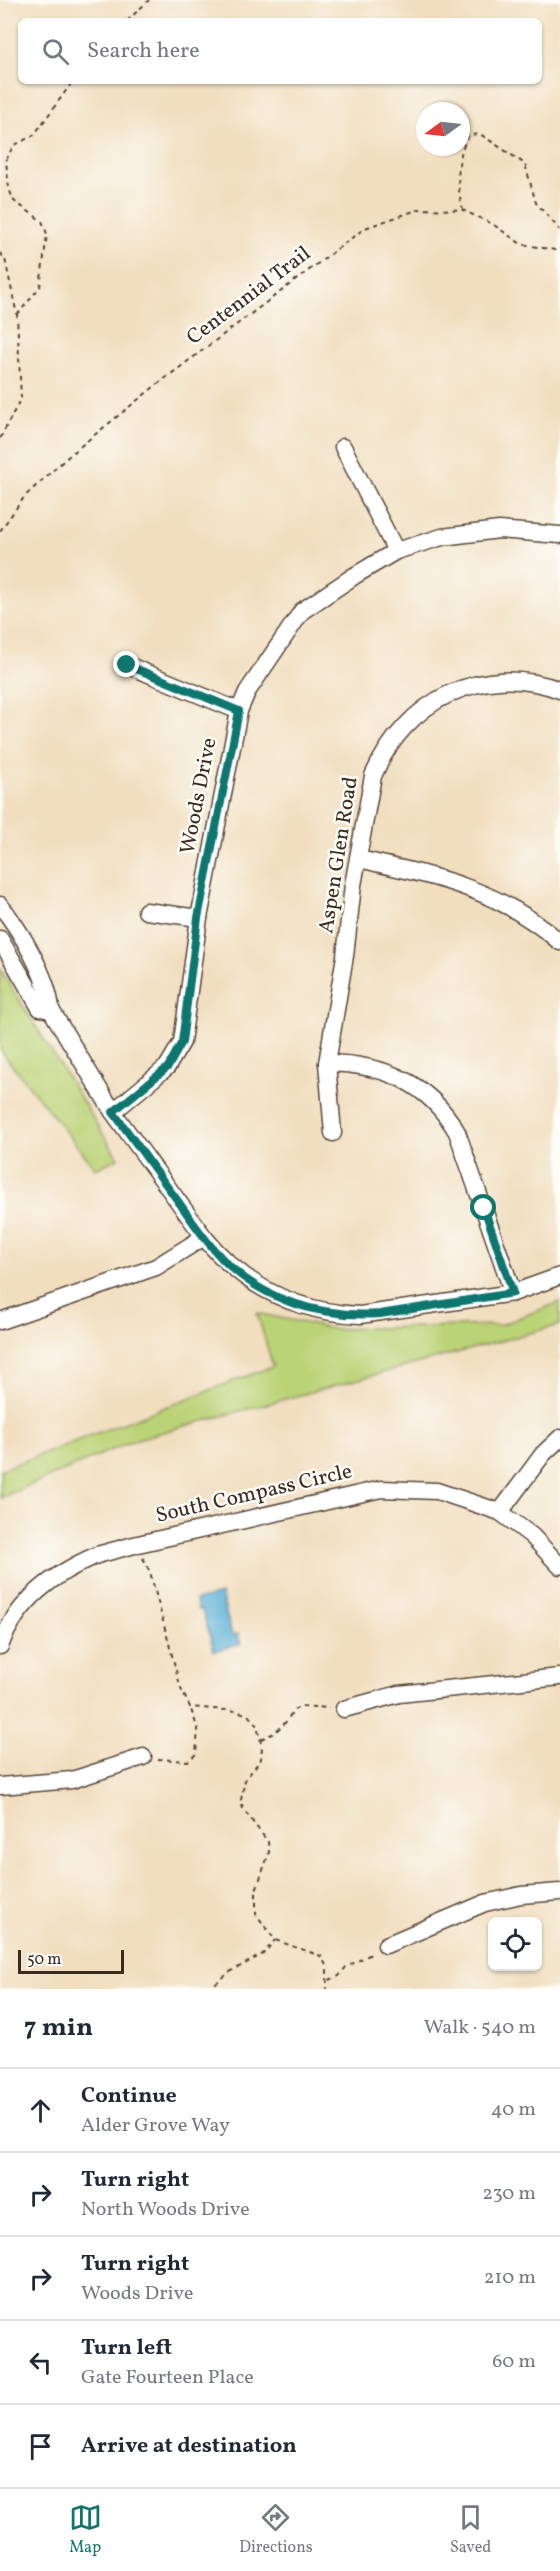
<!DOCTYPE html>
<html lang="en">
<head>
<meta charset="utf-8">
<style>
  body { margin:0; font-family:Vollkorn,serif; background:#f2f2f3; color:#1f2937 }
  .controls { position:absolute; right:18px; bottom:18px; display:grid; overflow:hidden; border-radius:9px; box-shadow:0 2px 4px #0004 }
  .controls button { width:54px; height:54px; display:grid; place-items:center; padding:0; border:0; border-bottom:2px solid #e0e1e3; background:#fff; color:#1f2937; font:30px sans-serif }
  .compass { position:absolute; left:416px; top:102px; width:54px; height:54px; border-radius:50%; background:#fff; box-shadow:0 2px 4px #0004; rotate:255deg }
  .scale { position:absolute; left:18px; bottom:15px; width:106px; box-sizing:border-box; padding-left:6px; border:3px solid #3b2a1e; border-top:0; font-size:16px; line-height:21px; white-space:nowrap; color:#3b2a1e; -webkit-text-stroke:4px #fdfcf7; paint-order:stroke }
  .stop { position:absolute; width:18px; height:18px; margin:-14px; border:4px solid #0f766e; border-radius:50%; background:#fff }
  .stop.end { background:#0f766e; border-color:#fff; box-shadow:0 2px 6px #0008 }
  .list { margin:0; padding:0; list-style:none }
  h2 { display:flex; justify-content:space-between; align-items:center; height:78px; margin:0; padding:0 24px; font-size:26px }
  h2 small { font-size:20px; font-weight:400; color:#747a83 }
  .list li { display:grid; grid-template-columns:39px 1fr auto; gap:18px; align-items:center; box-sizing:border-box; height:84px; padding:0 24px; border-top:2px solid #e0e1e3 }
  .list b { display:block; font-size:22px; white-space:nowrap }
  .list p { margin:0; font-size:20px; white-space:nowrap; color:#747a83 }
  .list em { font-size:20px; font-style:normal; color:#747a83 }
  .icon { flex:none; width:33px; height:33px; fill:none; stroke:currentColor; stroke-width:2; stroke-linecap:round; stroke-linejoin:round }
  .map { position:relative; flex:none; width:560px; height:1989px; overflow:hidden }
  .search { position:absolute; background:#fff; box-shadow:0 2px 4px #0004; left:18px; right:18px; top:18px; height:66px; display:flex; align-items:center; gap:15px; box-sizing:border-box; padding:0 21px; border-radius:9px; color:#747a83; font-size:22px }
  .sheet { height:498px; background:#fff }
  nav { display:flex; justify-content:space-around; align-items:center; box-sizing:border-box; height:84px; border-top:2px solid #e0e1e3; background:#fff; font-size:16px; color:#747a83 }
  nav a { display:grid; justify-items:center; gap:3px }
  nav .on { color:#0f766e }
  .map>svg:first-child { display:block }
  .green { fill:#bbd377; stroke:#7b7e4a; stroke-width:1.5 }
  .water { fill:#58afd4; stroke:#4a6c79; stroke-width:1.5 }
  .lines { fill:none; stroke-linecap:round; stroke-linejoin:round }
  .minor-casing { stroke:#564536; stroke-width:19 }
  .path { stroke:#564536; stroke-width:2; stroke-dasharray:4.5 4.5; stroke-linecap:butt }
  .minor { stroke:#fff; stroke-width:16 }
  .route { stroke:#0f766e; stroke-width:8 }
  .labels { text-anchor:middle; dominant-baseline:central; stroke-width:5; stroke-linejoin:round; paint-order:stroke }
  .street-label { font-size:21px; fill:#3b2a1e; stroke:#fdfcf7 }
</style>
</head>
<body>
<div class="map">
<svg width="560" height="1989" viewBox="0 0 560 1989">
  <rect width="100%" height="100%" fill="#fdfcf7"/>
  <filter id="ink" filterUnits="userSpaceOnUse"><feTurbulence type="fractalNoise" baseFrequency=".0167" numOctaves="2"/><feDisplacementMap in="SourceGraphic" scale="12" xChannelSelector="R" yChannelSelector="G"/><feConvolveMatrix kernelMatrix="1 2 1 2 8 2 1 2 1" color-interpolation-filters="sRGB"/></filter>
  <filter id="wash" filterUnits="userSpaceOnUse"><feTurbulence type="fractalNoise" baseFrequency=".008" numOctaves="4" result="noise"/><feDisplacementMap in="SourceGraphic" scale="24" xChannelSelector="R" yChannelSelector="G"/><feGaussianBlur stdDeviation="1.35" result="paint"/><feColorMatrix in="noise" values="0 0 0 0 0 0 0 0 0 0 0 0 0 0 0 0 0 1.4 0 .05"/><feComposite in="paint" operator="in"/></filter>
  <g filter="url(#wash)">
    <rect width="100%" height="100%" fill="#f1debf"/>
    <g class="green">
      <polygon points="0,969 118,1158 96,1169 0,1050"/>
      <polygon points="560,1302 560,1325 137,1439 0,1498 0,1470 273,1366 257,1313 333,1329 500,1325"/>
    </g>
    <polygon class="water" points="221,1594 232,1635 238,1634 241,1644 214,1651 202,1610 198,1610 196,1600"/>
  </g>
  <g filter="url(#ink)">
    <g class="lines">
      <defs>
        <g id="minor">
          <polyline points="343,447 396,551"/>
          <polyline points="127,665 239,711"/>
          <path d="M359,859c78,18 138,29 201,83"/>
          <path d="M0,905c20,24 49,74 51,105l62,102 91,125c40,50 92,75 156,78l153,-22 47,-17"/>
          <polyline points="146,911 199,918"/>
          <polyline points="0,939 40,1008 51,1010"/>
          <path d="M327,1063c56,1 101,19 130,69l56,161"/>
          <polyline points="113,1112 167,1067 182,1042 199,918 239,711 247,692 302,611 354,576 396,551 442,537 499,530 560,535"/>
          <path d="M333,1133l-6,-70 18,-107 8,-71 20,-109c32,-75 108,-115 187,-86"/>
          <polyline points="0,1321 156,1267 204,1237"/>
          <polyline points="500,1512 543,1454 560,1438"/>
          <path d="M0,1646c18,-46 53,-72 97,-91l41,-11 243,-55 56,2 63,21 32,24 28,30"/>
          <polyline points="344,1709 399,1694 560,1677"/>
          <polyline points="0,1786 72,1780 143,1757"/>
          <polyline points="386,1945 485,1903 521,1895 560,1892"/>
        </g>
      </defs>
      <use href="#minor" class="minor-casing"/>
      <g class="path">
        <polyline points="127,21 149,0"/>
        <path d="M463,210c-7,-24 -7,-54 6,-75l11,-1 45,30 11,39 24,27"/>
        <polyline points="0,253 5,259 17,315 21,398 0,439"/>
        <polyline points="17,315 40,287 47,234 42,221 14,201 9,189 6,161 13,146 34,135 73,81"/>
        <polyline points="0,531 25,496 71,454 155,386 365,228 420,209 463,210 494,225 521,244 555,250 560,248"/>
        <polyline points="143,1558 150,1572 181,1689 190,1707 237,1711 248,1715 257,1726 262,1747 261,1759 245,1780 241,1800 243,1809 268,1842 269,1853 256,1890 256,1914 275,1940 321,1956 327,1967 327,1989"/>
        <polyline points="261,1739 274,1733 285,1723 293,1711 300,1706 329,1708"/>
        <polyline points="158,1759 188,1761 196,1754 198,1729 190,1707"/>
        <polyline points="329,1980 339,1976 346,1967 373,1953"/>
        <polyline points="208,1989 230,1972 263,1954 275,1940"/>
      </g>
      <use href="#minor" class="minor"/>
    </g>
  </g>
  <g class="lines" filter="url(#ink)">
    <path class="route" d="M127,665l112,46 -41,207 -16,124 -14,25 -55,45c21,28 41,57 62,85 13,18 26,38 41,55 41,47 102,66 164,62l133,-21 -29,-85"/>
  </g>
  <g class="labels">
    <g class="street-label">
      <text transform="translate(249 296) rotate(-37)">Centennial Trail</text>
      <text transform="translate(199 796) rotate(-79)">Woods Drive</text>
      <text transform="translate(339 855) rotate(-81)">Aspen Glen Road</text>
      <text transform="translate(254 1494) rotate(-13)">South Compass Circle</text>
    </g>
  </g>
</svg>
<div class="controls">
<button><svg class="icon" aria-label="locate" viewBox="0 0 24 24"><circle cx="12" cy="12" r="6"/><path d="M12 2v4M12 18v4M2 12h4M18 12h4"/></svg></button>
</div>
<svg class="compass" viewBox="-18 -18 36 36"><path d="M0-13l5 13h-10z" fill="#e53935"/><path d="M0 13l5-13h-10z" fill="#747a83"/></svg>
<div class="scale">50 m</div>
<div class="stop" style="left:484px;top:1208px"></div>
<div class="stop end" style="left:127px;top:665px"></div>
<div class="search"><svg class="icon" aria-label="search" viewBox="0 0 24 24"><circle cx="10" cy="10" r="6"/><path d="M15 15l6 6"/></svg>Search here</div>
</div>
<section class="sheet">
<h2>7 min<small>Walk · 540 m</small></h2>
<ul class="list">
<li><svg class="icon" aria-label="ahead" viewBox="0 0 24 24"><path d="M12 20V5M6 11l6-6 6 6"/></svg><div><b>Continue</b><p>Alder Grove Way</p></div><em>40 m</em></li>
<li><svg class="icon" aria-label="right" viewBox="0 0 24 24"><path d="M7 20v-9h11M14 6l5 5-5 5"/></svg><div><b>Turn right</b><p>North Woods Drive</p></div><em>230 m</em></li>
<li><svg class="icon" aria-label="right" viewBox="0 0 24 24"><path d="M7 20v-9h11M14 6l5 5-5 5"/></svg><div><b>Turn right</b><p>Woods Drive</p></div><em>210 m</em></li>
<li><svg class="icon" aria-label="left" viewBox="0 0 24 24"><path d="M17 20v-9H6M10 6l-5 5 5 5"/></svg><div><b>Turn left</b><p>Gate Fourteen Place</p></div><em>60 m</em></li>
<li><svg class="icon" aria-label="arrive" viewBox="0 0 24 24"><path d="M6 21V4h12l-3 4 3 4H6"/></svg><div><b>Arrive at destination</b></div></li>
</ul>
</section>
<nav>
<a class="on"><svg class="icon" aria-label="map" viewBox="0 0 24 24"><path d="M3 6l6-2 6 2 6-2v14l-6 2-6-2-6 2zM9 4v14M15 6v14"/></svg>Map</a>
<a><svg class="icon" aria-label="directions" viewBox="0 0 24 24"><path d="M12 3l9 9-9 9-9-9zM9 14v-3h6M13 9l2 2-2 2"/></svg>Directions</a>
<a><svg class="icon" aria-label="saved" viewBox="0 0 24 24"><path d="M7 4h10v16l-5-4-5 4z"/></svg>Saved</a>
</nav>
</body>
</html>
